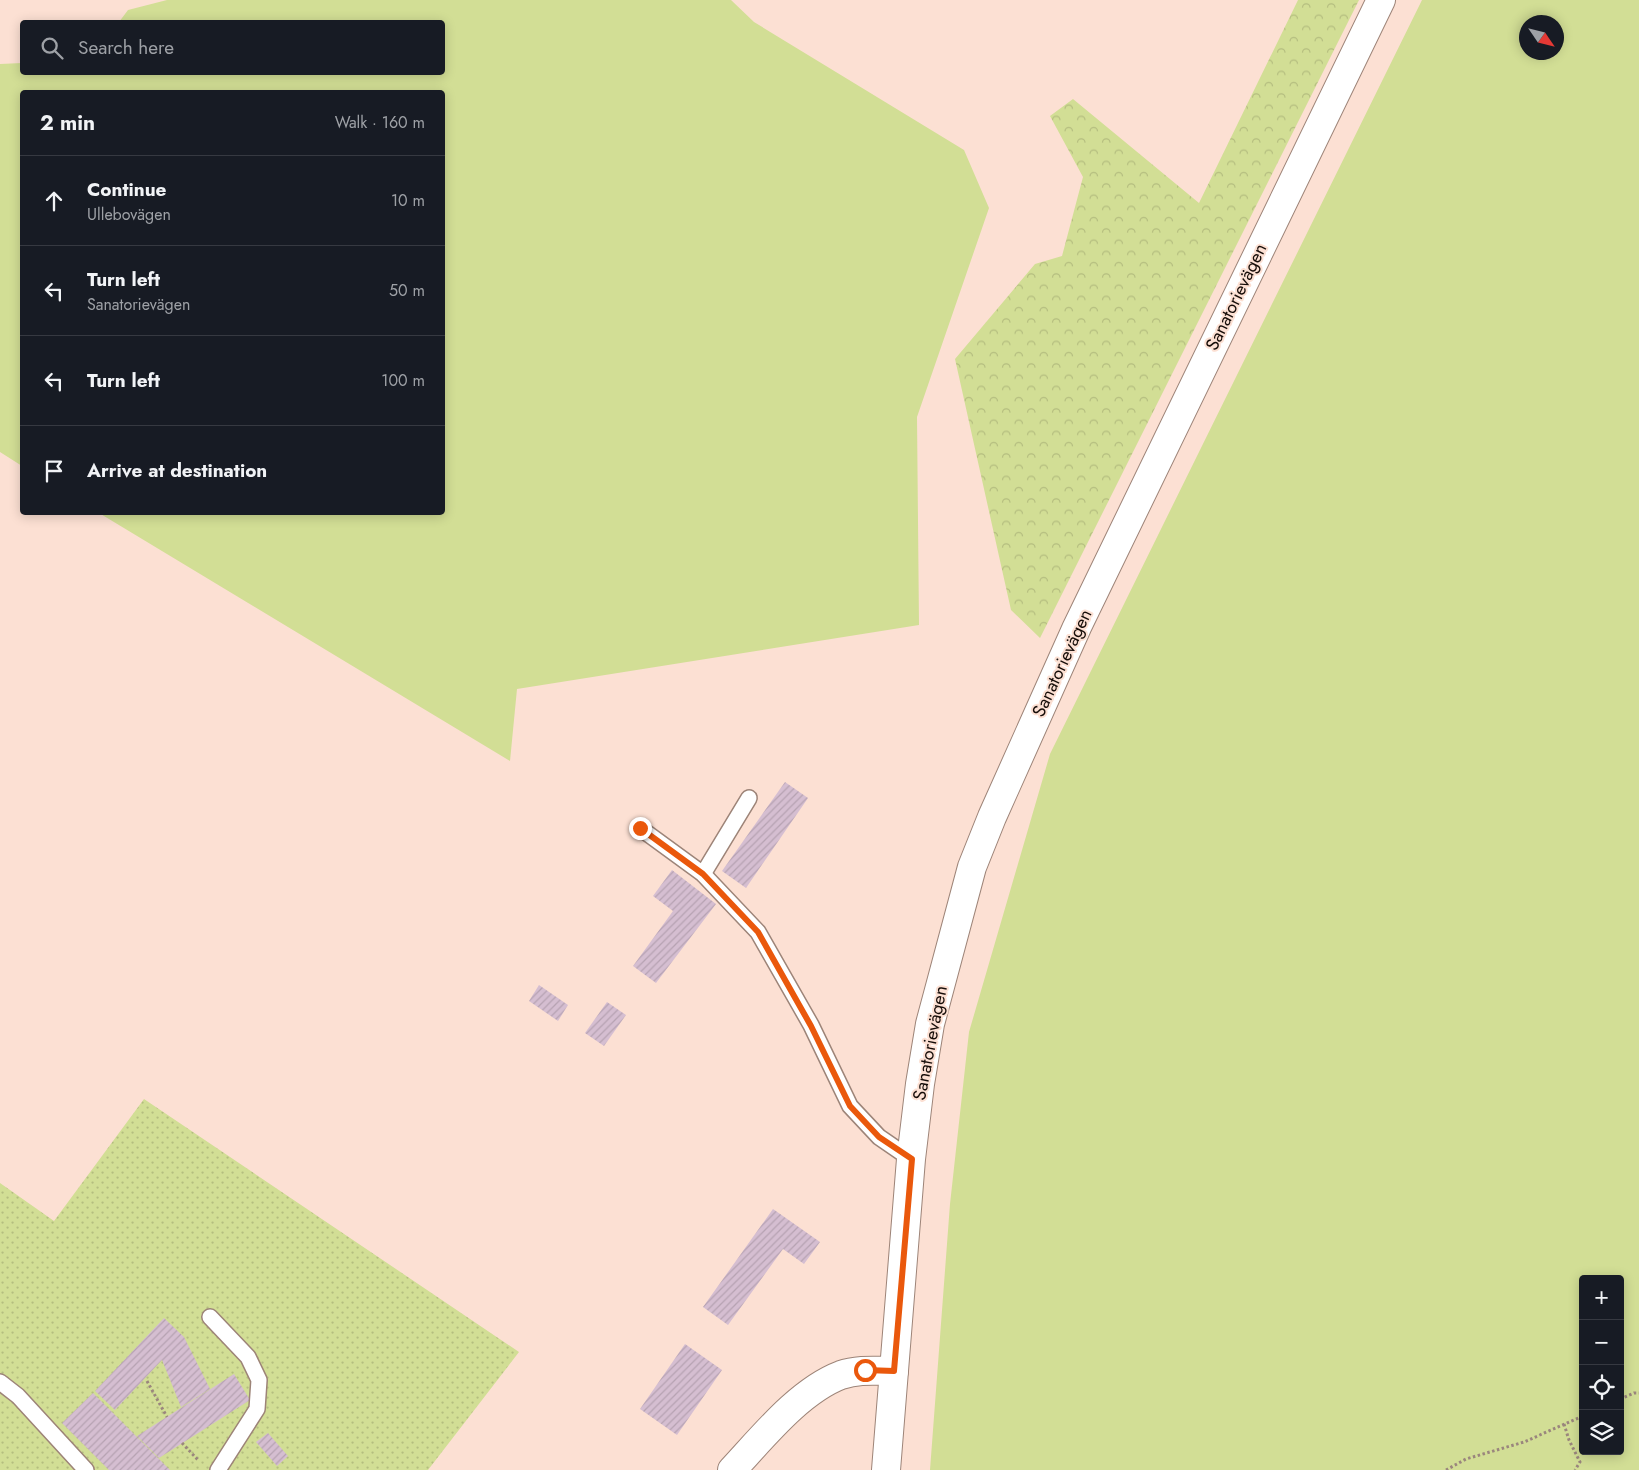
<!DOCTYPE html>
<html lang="en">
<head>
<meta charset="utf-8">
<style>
  body { margin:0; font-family:Jost,sans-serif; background:#242831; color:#f1f3f6 }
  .controls { position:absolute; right:15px; bottom:15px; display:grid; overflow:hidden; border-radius:5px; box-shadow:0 2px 12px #0003 }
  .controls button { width:45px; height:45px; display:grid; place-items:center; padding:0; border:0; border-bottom:1px solid #363941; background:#171b24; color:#f1f3f6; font:25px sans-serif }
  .compass { position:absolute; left:1519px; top:15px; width:45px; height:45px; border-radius:50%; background:#171b24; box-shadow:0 2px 12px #0003; rotate:125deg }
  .stop { position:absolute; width:15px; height:15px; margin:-11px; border:4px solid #ea580c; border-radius:50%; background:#fff }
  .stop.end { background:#ea580c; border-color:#fff; box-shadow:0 1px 5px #0008 }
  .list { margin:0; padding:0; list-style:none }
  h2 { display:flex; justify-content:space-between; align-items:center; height:65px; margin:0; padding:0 20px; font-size:21px }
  h2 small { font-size:16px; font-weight:400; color:#9ea1a6 }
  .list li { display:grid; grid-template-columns:32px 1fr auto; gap:15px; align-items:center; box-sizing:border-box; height:90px; padding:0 20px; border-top:1px solid #363941 }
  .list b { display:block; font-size:19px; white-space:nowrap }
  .list p { margin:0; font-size:16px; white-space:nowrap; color:#9ea1a6 }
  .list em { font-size:16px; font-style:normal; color:#9ea1a6 }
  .icon { flex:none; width:28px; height:28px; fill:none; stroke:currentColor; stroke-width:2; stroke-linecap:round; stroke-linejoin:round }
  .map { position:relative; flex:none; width:1639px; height:1470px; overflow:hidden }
  .search { position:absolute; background:#171b24; box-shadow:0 2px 12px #0003; left:20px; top:20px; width:425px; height:55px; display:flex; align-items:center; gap:12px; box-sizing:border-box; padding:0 18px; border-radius:5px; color:#9ea1a6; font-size:19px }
  .panel { position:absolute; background:#171b24; box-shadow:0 2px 12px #0003; left:20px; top:90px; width:425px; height:425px; border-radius:5px }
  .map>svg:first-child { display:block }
  .grass { fill:#d2de95; fill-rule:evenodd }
  .forest { fill:url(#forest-crowns) }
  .park { fill:url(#park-dots) }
  .building { fill:url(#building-hatch) }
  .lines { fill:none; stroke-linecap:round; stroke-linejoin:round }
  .lane-casing { stroke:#9d8478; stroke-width:18 }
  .street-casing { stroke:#9d8478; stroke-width:30 }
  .path { stroke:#9a867d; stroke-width:3; stroke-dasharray:2.5 2.5; stroke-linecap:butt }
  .lane { stroke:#fff; stroke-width:15 }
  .street { stroke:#fff; stroke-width:28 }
  .route { stroke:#ea580c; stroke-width:6 }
  .labels { text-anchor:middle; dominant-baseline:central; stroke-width:4; stroke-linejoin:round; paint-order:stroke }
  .street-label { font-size:18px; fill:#160d09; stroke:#fce0d3 }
</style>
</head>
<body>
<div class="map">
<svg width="1639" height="1470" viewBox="0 0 1639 1470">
  <defs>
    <pattern id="forest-crowns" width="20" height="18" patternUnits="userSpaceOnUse" patternTransform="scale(1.25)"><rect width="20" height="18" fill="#d2de95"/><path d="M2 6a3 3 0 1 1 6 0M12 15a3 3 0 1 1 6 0" fill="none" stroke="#b4bd7f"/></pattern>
    <pattern id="park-dots" width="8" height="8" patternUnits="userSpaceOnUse" patternTransform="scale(1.25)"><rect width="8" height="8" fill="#d2de95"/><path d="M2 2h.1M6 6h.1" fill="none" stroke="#b4bd7f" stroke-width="1.8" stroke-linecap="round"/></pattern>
    <pattern id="building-hatch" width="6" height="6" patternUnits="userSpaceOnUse" patternTransform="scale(1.25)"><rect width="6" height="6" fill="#d5bed1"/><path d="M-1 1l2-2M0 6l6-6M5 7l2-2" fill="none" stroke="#b6a2b2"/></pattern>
  </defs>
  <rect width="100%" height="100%" fill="#fce0d3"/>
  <g class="grass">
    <polygon points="167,0 731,0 754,22 964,150 989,208 917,417 919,625 517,689 510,761 99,513 442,512 442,92 22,92 22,466 0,452 0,64 22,63 22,72 442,72 442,22 119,22 128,10"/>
    <path d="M1422,0h217v1470h-709l20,-266 19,-172 81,-278zM1526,22h30v30h-30zM1583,1279h37v172h-37z"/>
  </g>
  <polygon class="forest" points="1298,0 1359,0 1040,638 1011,610 955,359 1035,264 1062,256 1083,177 1050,116 1073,99 1199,203"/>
  <polygon class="park" points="144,1099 519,1352 428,1470 0,1470 0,1183 54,1221"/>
  <g class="building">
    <polygon points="785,782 808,798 746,888 722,871"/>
    <polygon points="672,870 716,904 656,983 633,966 673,911 653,896"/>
    <polygon points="539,985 568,1005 558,1021 529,1001"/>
    <polygon points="607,1002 626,1015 604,1046 585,1033"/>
    <polygon points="773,1209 820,1242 804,1264 783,1249 728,1325 703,1307"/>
    <polygon points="164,1318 184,1337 210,1389 181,1407 162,1360 115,1410 95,1391"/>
    <polygon points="685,1344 722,1370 677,1435 640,1409"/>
    <polygon points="234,1374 250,1400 159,1458 137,1436"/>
    <polygon points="93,1393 170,1470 109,1470 62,1423"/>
    <polygon points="268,1433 288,1456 277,1466 256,1442"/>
  </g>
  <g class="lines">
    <defs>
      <g id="lane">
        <polyline points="640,828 703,874 758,932 811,1025 850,1106 879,1137 911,1159"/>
        <polyline points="703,874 749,798"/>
        <polyline points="210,1317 248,1357 259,1380 257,1409 218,1470"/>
        <polyline points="0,1382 18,1396 86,1470"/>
      </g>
      <g id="street">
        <path d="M732,1470c30,-32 67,-79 109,-95 17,-6 35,-4 53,-4"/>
        <polyline points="886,1470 911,1159 920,1084 930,1024 972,867 992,817 1077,627 1381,0"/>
      </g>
    </defs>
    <use href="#lane" class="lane-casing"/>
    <use href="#street" class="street-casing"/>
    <g class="path">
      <polyline points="147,1381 167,1417"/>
      <polyline points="1620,1399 1634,1393 1639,1393"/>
      <polyline points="1564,1424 1569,1440 1580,1462 1575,1470"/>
      <polyline points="182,1443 199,1461"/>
      <polyline points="1446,1470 1466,1459 1524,1442 1583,1416"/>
    </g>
    <use href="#lane" class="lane"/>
    <use href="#street" class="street"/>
  </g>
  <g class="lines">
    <polyline class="route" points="640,828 703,874 758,932 811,1026 850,1106 879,1137 912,1159 894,1371 865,1370"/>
  </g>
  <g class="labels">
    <g class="street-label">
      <text transform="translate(1236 297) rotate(-64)">Sanatorievägen</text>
      <text transform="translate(1062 663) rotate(-65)">Sanatorievägen</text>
      <text transform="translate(930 1043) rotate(-79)">Sanatorievägen</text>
    </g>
  </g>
</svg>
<div class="controls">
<button>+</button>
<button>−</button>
<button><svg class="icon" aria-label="locate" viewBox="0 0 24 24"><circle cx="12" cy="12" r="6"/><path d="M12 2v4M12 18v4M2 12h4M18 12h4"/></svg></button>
<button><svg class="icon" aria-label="layers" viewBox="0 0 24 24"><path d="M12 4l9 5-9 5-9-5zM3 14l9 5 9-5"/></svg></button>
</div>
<svg class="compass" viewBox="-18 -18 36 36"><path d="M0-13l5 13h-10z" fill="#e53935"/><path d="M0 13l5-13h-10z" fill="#9ea1a6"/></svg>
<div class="stop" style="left:865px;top:1370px"></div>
<div class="stop end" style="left:640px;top:828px"></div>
<div class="search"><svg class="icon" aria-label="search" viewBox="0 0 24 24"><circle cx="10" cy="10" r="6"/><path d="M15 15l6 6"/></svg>Search here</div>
<section class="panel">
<h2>2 min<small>Walk · 160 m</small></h2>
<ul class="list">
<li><svg class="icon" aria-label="ahead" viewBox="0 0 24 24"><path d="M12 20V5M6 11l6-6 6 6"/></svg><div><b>Continue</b><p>Ullebovägen</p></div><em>10 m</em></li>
<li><svg class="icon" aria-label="left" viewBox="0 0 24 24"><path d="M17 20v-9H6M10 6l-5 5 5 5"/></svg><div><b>Turn left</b><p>Sanatorievägen</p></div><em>50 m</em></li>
<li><svg class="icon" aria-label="left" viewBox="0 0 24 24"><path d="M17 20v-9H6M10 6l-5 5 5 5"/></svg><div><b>Turn left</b></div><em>100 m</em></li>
<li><svg class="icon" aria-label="arrive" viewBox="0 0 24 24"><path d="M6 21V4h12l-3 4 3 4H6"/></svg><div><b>Arrive at destination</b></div></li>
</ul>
</section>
</div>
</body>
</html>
